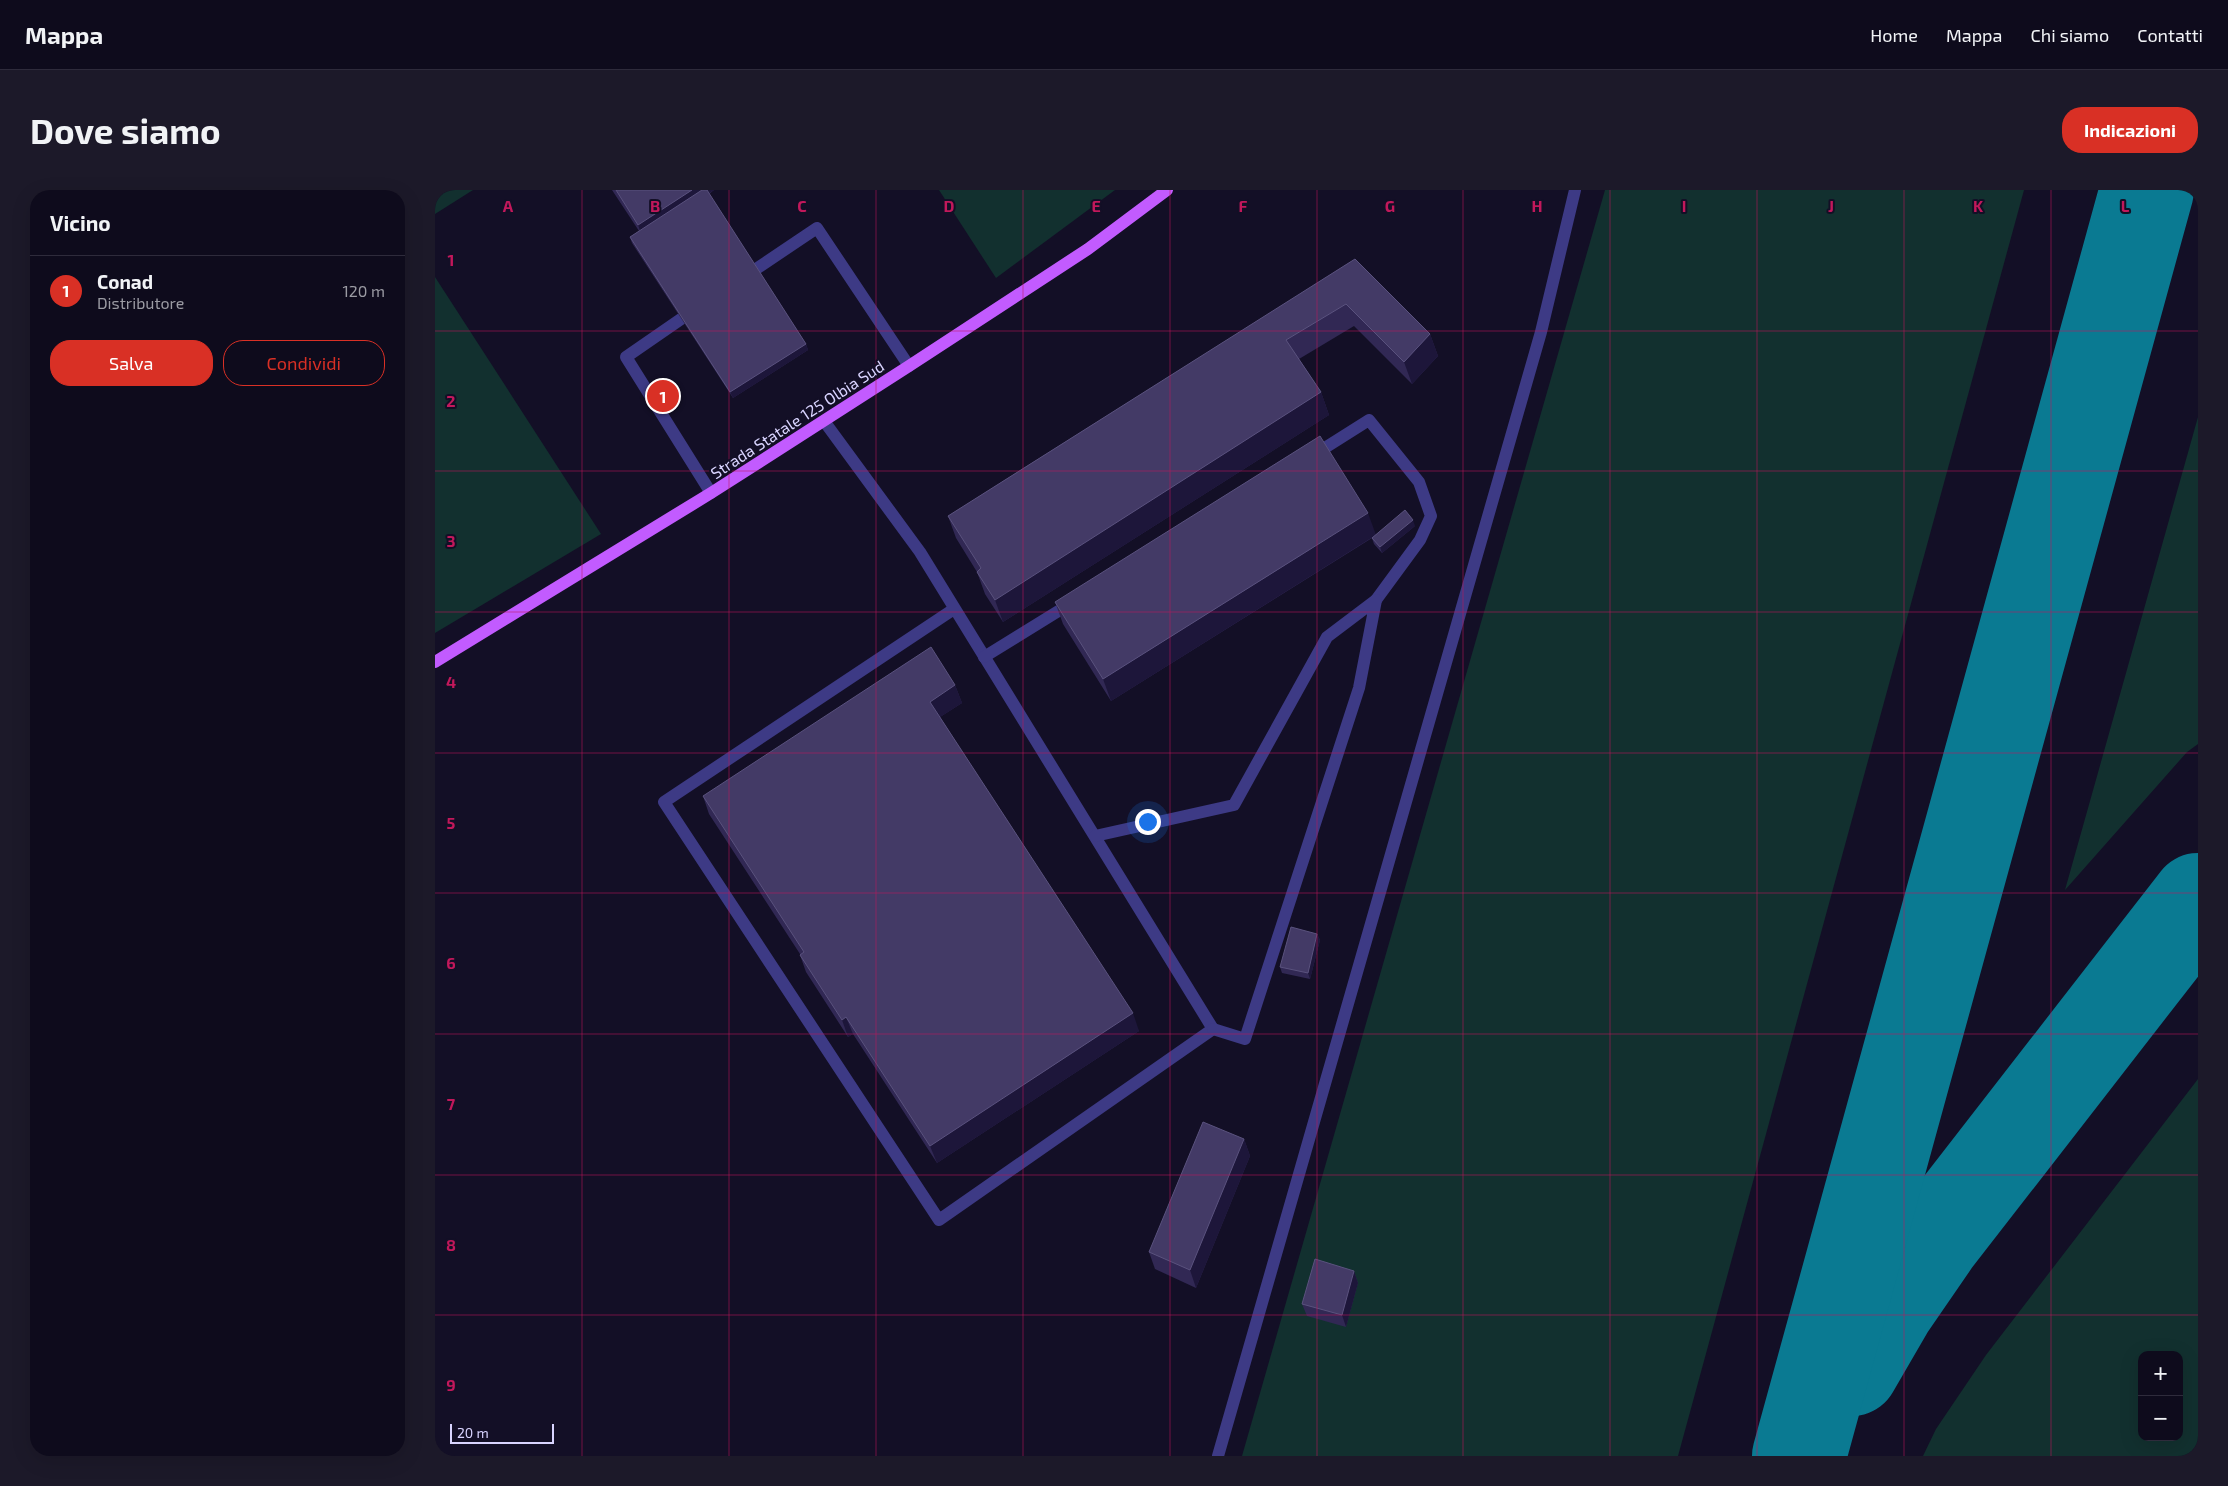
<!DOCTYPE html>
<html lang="it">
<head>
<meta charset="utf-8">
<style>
  body { margin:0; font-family:"Exo 2",sans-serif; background:#1c1929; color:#f1f3f6 }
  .controls { position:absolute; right:15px; bottom:15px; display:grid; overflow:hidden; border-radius:10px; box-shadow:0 5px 20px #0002 }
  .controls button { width:45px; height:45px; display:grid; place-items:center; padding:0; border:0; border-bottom:1px solid #2e2b3b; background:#0e0b1c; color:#f1f3f6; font:25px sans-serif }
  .scale { position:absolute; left:15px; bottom:12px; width:104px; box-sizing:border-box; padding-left:5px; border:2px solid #d9d4ff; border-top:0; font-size:14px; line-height:18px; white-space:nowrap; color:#d9d4ff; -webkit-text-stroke:4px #130f26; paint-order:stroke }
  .you { position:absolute; left:712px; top:631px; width:18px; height:18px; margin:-12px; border:4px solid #fff; border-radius:50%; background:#1a73e8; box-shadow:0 0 0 8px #1a73e833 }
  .badge { display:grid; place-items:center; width:32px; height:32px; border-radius:50%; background:#d93025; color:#fff; font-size:16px; font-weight:700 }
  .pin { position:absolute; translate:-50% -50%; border:2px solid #fff; box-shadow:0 1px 5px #0006 }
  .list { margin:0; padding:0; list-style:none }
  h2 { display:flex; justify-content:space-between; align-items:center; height:65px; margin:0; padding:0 20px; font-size:21px }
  h2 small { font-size:16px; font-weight:400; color:#9b9ba3 }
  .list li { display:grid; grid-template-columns:32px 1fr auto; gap:15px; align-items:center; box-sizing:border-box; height:70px; padding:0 20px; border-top:1px solid #2e2b3b }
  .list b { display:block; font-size:19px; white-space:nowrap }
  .list p { margin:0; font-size:16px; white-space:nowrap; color:#9b9ba3 }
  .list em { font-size:16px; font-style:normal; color:#9b9ba3 }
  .actions { display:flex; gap:10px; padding:15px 20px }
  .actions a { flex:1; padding:11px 0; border:1px solid #d93025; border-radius:20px; text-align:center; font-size:18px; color:#d93025 }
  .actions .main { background:#d93025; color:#fff }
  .map { position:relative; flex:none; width:1763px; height:1266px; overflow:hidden; border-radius:20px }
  header { display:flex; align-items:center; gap:30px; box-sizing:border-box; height:70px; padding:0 25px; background:#0e0b1c; border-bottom:1px solid #2e2b3b }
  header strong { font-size:24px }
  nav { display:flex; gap:28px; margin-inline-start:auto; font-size:18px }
  .intro { display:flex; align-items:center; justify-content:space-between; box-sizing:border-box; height:120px; padding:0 30px }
  h1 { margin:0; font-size:35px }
  .button { padding:12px 22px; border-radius:20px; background:#d93025; color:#fff; font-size:18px; font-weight:700 }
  main { display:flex; gap:30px; padding:0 30px }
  aside { flex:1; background:#0e0b1c; border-radius:20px; box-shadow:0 5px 20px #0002 }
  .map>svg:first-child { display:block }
  .grass { fill:#12302f; fill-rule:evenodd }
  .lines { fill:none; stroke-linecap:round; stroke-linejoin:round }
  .taxiway { stroke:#0a7a92; stroke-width:94 }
  .service { stroke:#3d3a85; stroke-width:12 }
  .primary { stroke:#c25bff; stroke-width:12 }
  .wall { fill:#312854 }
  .shaded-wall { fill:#1d163a }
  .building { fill:#433a66; stroke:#5a527e }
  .grid { fill:none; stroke:#c2185b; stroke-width:1; stroke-opacity:0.55 }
  .labels { text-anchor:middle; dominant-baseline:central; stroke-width:4; stroke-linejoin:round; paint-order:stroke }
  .street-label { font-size:16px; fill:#d9d4ff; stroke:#130f26 }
  .grid-label { font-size:16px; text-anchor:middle; font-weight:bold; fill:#c2185b; stroke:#130f26; stroke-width:4; stroke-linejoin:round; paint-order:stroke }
</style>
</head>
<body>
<header>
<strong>Mappa</strong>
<nav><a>Home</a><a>Mappa</a><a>Chi siamo</a><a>Contatti</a></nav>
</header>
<div class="intro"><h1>Dove siamo</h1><a class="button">Indicazioni</a></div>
<main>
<aside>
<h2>Vicino<small></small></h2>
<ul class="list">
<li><span class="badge">1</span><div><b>Conad</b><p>Distributore</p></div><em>120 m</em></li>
</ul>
<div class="actions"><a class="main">Salva</a><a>Condividi</a></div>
</aside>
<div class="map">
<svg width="1763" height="1266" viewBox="0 0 1763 1266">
  <rect width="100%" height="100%" fill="#130f26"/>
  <g class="grass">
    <polygon points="0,0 38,0 0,24"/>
    <polygon points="504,0 680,0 561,88"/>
    <polygon points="1170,0 1589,0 1243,1266 807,1266"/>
    <polygon points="0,87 166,344 0,443"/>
    <polygon points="1763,227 1763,554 1752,562 1630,700"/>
    <path d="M1763,889v377h-275l13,-27 50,-74zM1707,1165h37v82h-37z"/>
  </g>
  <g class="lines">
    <g class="taxiway">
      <polyline points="1417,1179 1453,1117 1499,1050 1763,710"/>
      <polyline points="1364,1266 1712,0"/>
    </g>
    <g class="service">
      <polyline points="321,79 382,38 474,176"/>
      <polyline points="246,129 191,167 276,303"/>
      <polyline points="389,231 485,362 778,839 504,1030 229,612 519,419"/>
      <polyline points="877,266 934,230 984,292 996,326 985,350 941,410"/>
      <polyline points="549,467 638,412"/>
      <polyline points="660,646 799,615 892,447 941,410 924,498 810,849 778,839"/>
      <polyline points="783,1266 1106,142 1140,0"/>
    </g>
    <polyline class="primary" points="0,472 276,303 474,176 653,59 732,0"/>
  </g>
  <g class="wall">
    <polygon points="177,0 279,0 274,4 371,154 373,160 298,208 197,53 195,47 204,41"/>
    <polygon points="920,69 995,144 1003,166 977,194 919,136 864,169 886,202 894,225 568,432 550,404 542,382 521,348 513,326"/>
    <polygon points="980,336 947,363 939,354 937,348 676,511 628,434 620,412"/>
    <polygon points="520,495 527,513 505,527 704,841 502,973 418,844 413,847 371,782 365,765 365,764 274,624 268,606"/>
    <polygon points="882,744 885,750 875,789 847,783 845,777"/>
    <polygon points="809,949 815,966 761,1098 720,1079 714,1062"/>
    <polygon points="919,1081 923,1093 911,1137 872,1126 867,1114"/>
  </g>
  <g class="shaded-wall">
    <polygon points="257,0 279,0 207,46 203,35"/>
    <polygon points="995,144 1003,166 977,194 969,172"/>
    <polygon points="371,154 373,160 298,208 295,202"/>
    <polygon points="886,202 894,225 568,432 560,410"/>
    <polygon points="933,323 941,345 676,511 668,489"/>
    <polygon points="978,330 980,336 947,363 945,357"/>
    <polygon points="520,495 527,513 502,529 495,512"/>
    <polygon points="882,744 885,750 875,789 873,783"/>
    <polygon points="698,823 704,841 502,973 495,956"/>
    <polygon points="411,827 418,844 413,847 407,830"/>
    <polygon points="809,949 815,966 761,1098 755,1080"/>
    <polygon points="919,1081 923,1093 911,1137 907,1125"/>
  </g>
  <g class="building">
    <polygon points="181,0 257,0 203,35"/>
    <polygon points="267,0 272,0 371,154 295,202 195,47"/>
    <polygon points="920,69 995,144 969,172 911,114 851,150 886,202 560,410 542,382 546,378 513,326"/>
    <polygon points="885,246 933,323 668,489 620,412"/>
    <polygon points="970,320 978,330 945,357 937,348"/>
    <polygon points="496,457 520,495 495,512 698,823 495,956 411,827 407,830 365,765 369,762 268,606"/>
    <polygon points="856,737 882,744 873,783 845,777"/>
    <polygon points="768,932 809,949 755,1080 714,1062"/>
    <polygon points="880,1069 919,1081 907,1125 867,1114"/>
  </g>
  <path class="grid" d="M147,0v1266M294,0v1266M441,0v1266M588,0v1266M735,0v1266M882,0v1266M1028,0v1266M1175,0v1266M1322,0v1266M1469,0v1266M1616,0v1266M0,141h1763M0,281h1763M0,422h1763M0,563h1763M0,703h1763M0,844h1763M0,985h1763M0,1125h1763"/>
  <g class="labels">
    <g class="street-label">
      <text transform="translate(362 229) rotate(-33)">Strada Statale 125 Olbia Sud</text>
    </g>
  </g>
  <g class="grid-label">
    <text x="73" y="22">A</text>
    <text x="220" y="22">B</text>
    <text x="367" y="22">C</text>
    <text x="514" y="22">D</text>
    <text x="661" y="22">E</text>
    <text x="808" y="22">F</text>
    <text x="955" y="22">G</text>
    <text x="1102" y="22">H</text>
    <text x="1249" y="22">I</text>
    <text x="1396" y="22">J</text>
    <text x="1543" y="22">K</text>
    <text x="1690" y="22">L</text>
    <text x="16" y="76">1</text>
    <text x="16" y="217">2</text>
    <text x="16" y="357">3</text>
    <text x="16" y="498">4</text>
    <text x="16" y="639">5</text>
    <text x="16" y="779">6</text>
    <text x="16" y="920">7</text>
    <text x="16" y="1061">8</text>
    <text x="16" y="1201">9</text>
  </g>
</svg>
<div class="controls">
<button>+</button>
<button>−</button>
</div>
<div class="scale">20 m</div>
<div class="you"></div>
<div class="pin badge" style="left:228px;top:206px">1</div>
</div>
</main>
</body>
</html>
